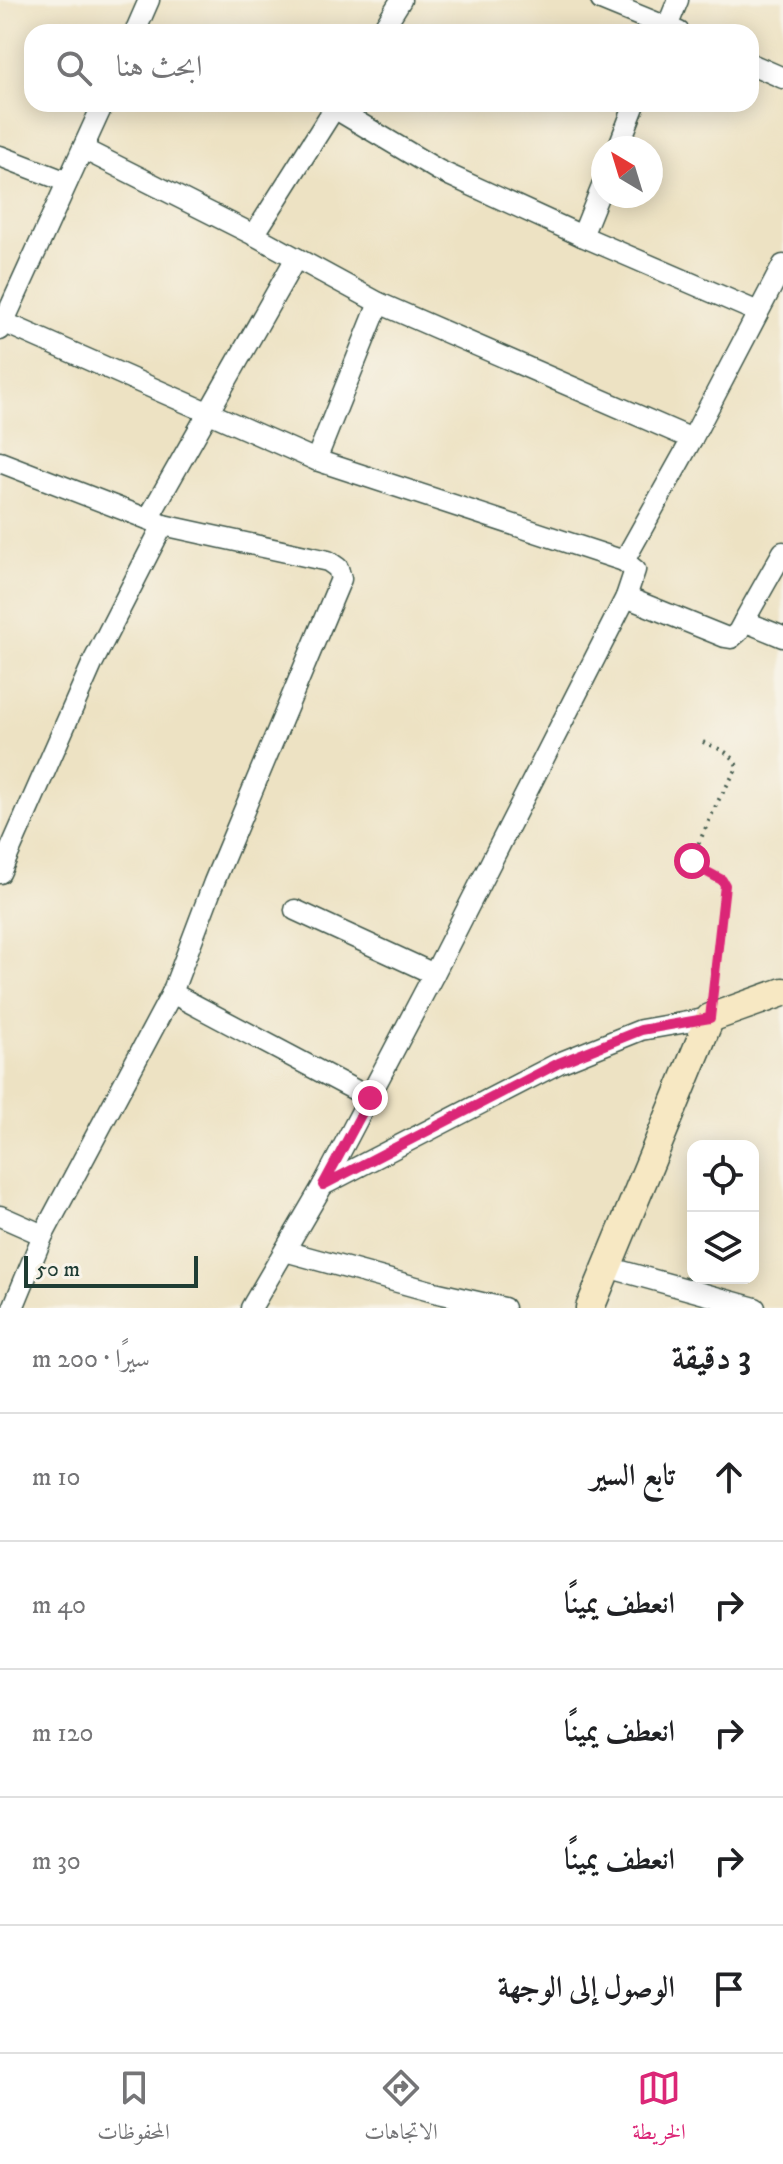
<!DOCTYPE html>
<html lang="ar">
<head>
<meta charset="utf-8">
<style>
  body { margin:0; font-family:"IM FELL DW Pica",Amiri,serif; background:#f2f2f2; color:#202124; direction:rtl }
  .controls { position:absolute; right:24px; bottom:24px; display:grid; overflow:hidden; border-radius:16px; box-shadow:0 4px 20px #0003 }
  .controls button { width:72px; height:72px; display:grid; place-items:center; padding:0; border:0; border-bottom:2px solid #e0e0e0; background:#fff; color:#202124; font:40px sans-serif }
  .compass { position:absolute; left:591px; top:136px; width:72px; height:72px; border-radius:50%; background:#fff; box-shadow:0 4px 20px #0003; rotate:322deg }
  .scale { position:absolute; left:24px; bottom:20px; width:174px; box-sizing:border-box; padding-left:8px; border:4px solid #1f3d34; border-top:0; font-size:22px; line-height:28px; white-space:nowrap; color:#1f3d34; -webkit-text-stroke:6px #f7f3e8; paint-order:stroke }
  .stop { position:absolute; width:24px; height:24px; margin:-18px; border:6px solid #db2777; border-radius:50%; background:#fff }
  .stop.end { background:#db2777; border-color:#fff; box-shadow:0 2px 8px #0008 }
  .list { margin:0; padding:0; list-style:none }
  h2 { display:flex; justify-content:space-between; align-items:center; height:104px; margin:0; padding:0 32px; font-size:34px }
  h2 small { font-size:26px; font-weight:400; color:#757577 }
  .list li { display:grid; grid-template-columns:52px 1fr auto; gap:24px; align-items:center; box-sizing:border-box; height:128px; padding:0 32px; border-top:2px solid #e0e0e0 }
  .list b { display:block; font-size:30px; white-space:nowrap }
  .list em { font-size:26px; font-style:normal; color:#757577 }
  .icon { flex:none; width:44px; height:44px; fill:none; stroke:currentColor; stroke-width:2; stroke-linecap:round; stroke-linejoin:round }
  .map { position:relative; flex:none; width:783px; height:1308px; overflow:hidden; direction:ltr }
  .search { position:absolute; background:#fff; box-shadow:0 4px 20px #0003; left:24px; right:24px; top:24px; height:88px; display:flex; align-items:center; gap:20px; box-sizing:border-box; padding:0 28px; border-radius:24px; color:#757577; font-size:30px }
  .sheet { height:744px; background:#fff }
  nav { display:flex; justify-content:space-around; align-items:center; box-sizing:border-box; height:112px; border-top:2px solid #e0e0e0; background:#fff; font-size:22px; color:#757577 }
  nav a { display:grid; justify-items:center; gap:4px }
  nav .on { color:#db2777 }
  .map>svg:first-child { display:block }
  .lines { fill:none; stroke-linecap:round; stroke-linejoin:round }
  .street-casing { stroke:#3e5649; stroke-width:23 }
  .secondary-casing { stroke:#3e5649; stroke-width:31 }
  .path { stroke:#3e5649; stroke-width:4; stroke-dasharray:2 6; stroke-linecap:butt }
  .street { stroke:#fff; stroke-width:20 }
  .secondary { stroke:#f7e8c3; stroke-width:28 }
  .route { stroke:#db2777; stroke-width:10 }
</style>
</head>
<body>
<div class="map">
<svg width="783" height="1308" viewBox="0 0 783 1308">
  <rect width="100%" height="100%" fill="#f7f3e8"/>
  <filter id="ink" filterUnits="userSpaceOnUse"><feTurbulence type="fractalNoise" baseFrequency=".0125" numOctaves="2"/><feDisplacementMap in="SourceGraphic" scale="16" xChannelSelector="R" yChannelSelector="G"/><feConvolveMatrix kernelMatrix="1 2 1 2 8 2 1 2 1" color-interpolation-filters="sRGB"/></filter>
  <filter id="wash" filterUnits="userSpaceOnUse"><feTurbulence type="fractalNoise" baseFrequency=".006" numOctaves="4" result="noise"/><feDisplacementMap in="SourceGraphic" scale="32" xChannelSelector="R" yChannelSelector="G"/><feGaussianBlur stdDeviation="1.8" result="paint"/><feColorMatrix in="noise" values="0 0 0 0 0 0 0 0 0 0 0 0 0 0 0 0 0 1.4 0 .05"/><feComposite in="paint" operator="in"/></filter>
  <g filter="url(#wash)">
    <rect width="100%" height="100%" fill="#ede2c3"/>
  </g>
  <g filter="url(#ink)">
    <g class="lines">
      <defs>
        <g id="street">
          <polyline points="601,0 679,32"/>
          <polyline points="135,32 149,0"/>
          <polyline points="381,32 401,0"/>
          <polyline points="665,32 678,0"/>
          <polyline points="751,64 783,78"/>
          <polyline points="334,108 438,170 582,236 758,312"/>
          <polyline points="618,148 635,104"/>
          <polyline points="83,149 254,235 379,303 692,439"/>
          <polyline points="0,156 67,182"/>
          <polyline points="254,235 337,104"/>
          <polyline points="582,236 603,184"/>
          <polyline points="3,322 316,460 624,561"/>
          <polyline points="0,330 103,104"/>
          <polyline points="316,460 379,303"/>
          <polyline points="0,462 163,525 328,561 338,568 341,579 214,882 172,993 43,1235 13,1308"/>
          <polyline points="148,519 296,258"/>
          <polyline points="626,597 725,637 731,638 738,632 744,621 783,637"/>
          <polyline points="744,621 783,552"/>
          <polyline points="0,873 93,662 163,525"/>
          <polyline points="295,910 434,974"/>
          <polyline points="172,993 370,1098"/>
          <polyline points="323,1185 434,974 626,597 635,570 624,561 692,439 783,265"/>
          <polyline points="0,1216 43,1235"/>
          <polyline points="285,1251 434,1292 504,1308"/>
          <polyline points="607,1267 755,1308"/>
          <polyline points="251,1308 323,1185 559,1063 641,1030 710,1018"/>
        </g>
        <polyline id="secondary" points="590,1308 710,1018 783,992"/>
      </defs>
      <use href="#street" class="street-casing"/>
      <use href="#secondary" class="secondary-casing"/>
      <path class="path" d="M703,742c12,6 32,10 34,26l-19,33 -26,57 2,7 28,15 3,5 -12,107"/>
      <use href="#street" class="street"/>
      <use href="#secondary" class="secondary"/>
    </g>
  </g>
  <g class="lines" filter="url(#ink)">
    <polyline class="route" points="370,1098 323,1185 559,1063 641,1030 710,1018 725,885 722,880 694,865 692,861"/>
  </g>
</svg>
<div class="controls">
<button><svg class="icon" aria-label="locate" viewBox="0 0 24 24"><circle cx="12" cy="12" r="6"/><path d="M12 2v4M12 18v4M2 12h4M18 12h4"/></svg></button>
<button><svg class="icon" aria-label="layers" viewBox="0 0 24 24"><path d="M12 4l9 5-9 5-9-5zM3 14l9 5 9-5"/></svg></button>
</div>
<svg class="compass" viewBox="-18 -18 36 36"><path d="M0-13l5 13h-10z" fill="#e53935"/><path d="M0 13l5-13h-10z" fill="#757577"/></svg>
<div class="scale">50 m</div>
<div class="stop" style="left:692px;top:861px"></div>
<div class="stop end" style="left:370px;top:1098px"></div>
<div class="search"><svg class="icon" aria-label="search" viewBox="0 0 24 24"><circle cx="10" cy="10" r="6"/><path d="M15 15l6 6"/></svg>ابحث هنا</div>
</div>
<section class="sheet">
<h2>3 دقيقة<small>سيرًا · 200 m</small></h2>
<ul class="list">
<li><svg class="icon" aria-label="ahead" viewBox="0 0 24 24"><path d="M12 20V5M6 11l6-6 6 6"/></svg><div><b>تابع السير</b></div><em>10 m</em></li>
<li><svg class="icon" aria-label="right" viewBox="0 0 24 24"><path d="M7 20v-9h11M14 6l5 5-5 5"/></svg><div><b>انعطف يمينًا</b></div><em>40 m</em></li>
<li><svg class="icon" aria-label="right" viewBox="0 0 24 24"><path d="M7 20v-9h11M14 6l5 5-5 5"/></svg><div><b>انعطف يمينًا</b></div><em>120 m</em></li>
<li><svg class="icon" aria-label="right" viewBox="0 0 24 24"><path d="M7 20v-9h11M14 6l5 5-5 5"/></svg><div><b>انعطف يمينًا</b></div><em>30 m</em></li>
<li><svg class="icon" aria-label="arrive" viewBox="0 0 24 24"><path d="M6 21V4h12l-3 4 3 4H6"/></svg><div><b>الوصول إلى الوجهة</b></div></li>
</ul>
</section>
<nav>
<a class="on"><svg class="icon" aria-label="map" viewBox="0 0 24 24"><path d="M3 6l6-2 6 2 6-2v14l-6 2-6-2-6 2zM9 4v14M15 6v14"/></svg>الخريطة</a>
<a><svg class="icon" aria-label="directions" viewBox="0 0 24 24"><path d="M12 3l9 9-9 9-9-9zM9 14v-3h6M13 9l2 2-2 2"/></svg>الاتجاهات</a>
<a><svg class="icon" aria-label="saved" viewBox="0 0 24 24"><path d="M7 4h10v16l-5-4-5 4z"/></svg>المحفوظات</a>
</nav>
</body>
</html>
